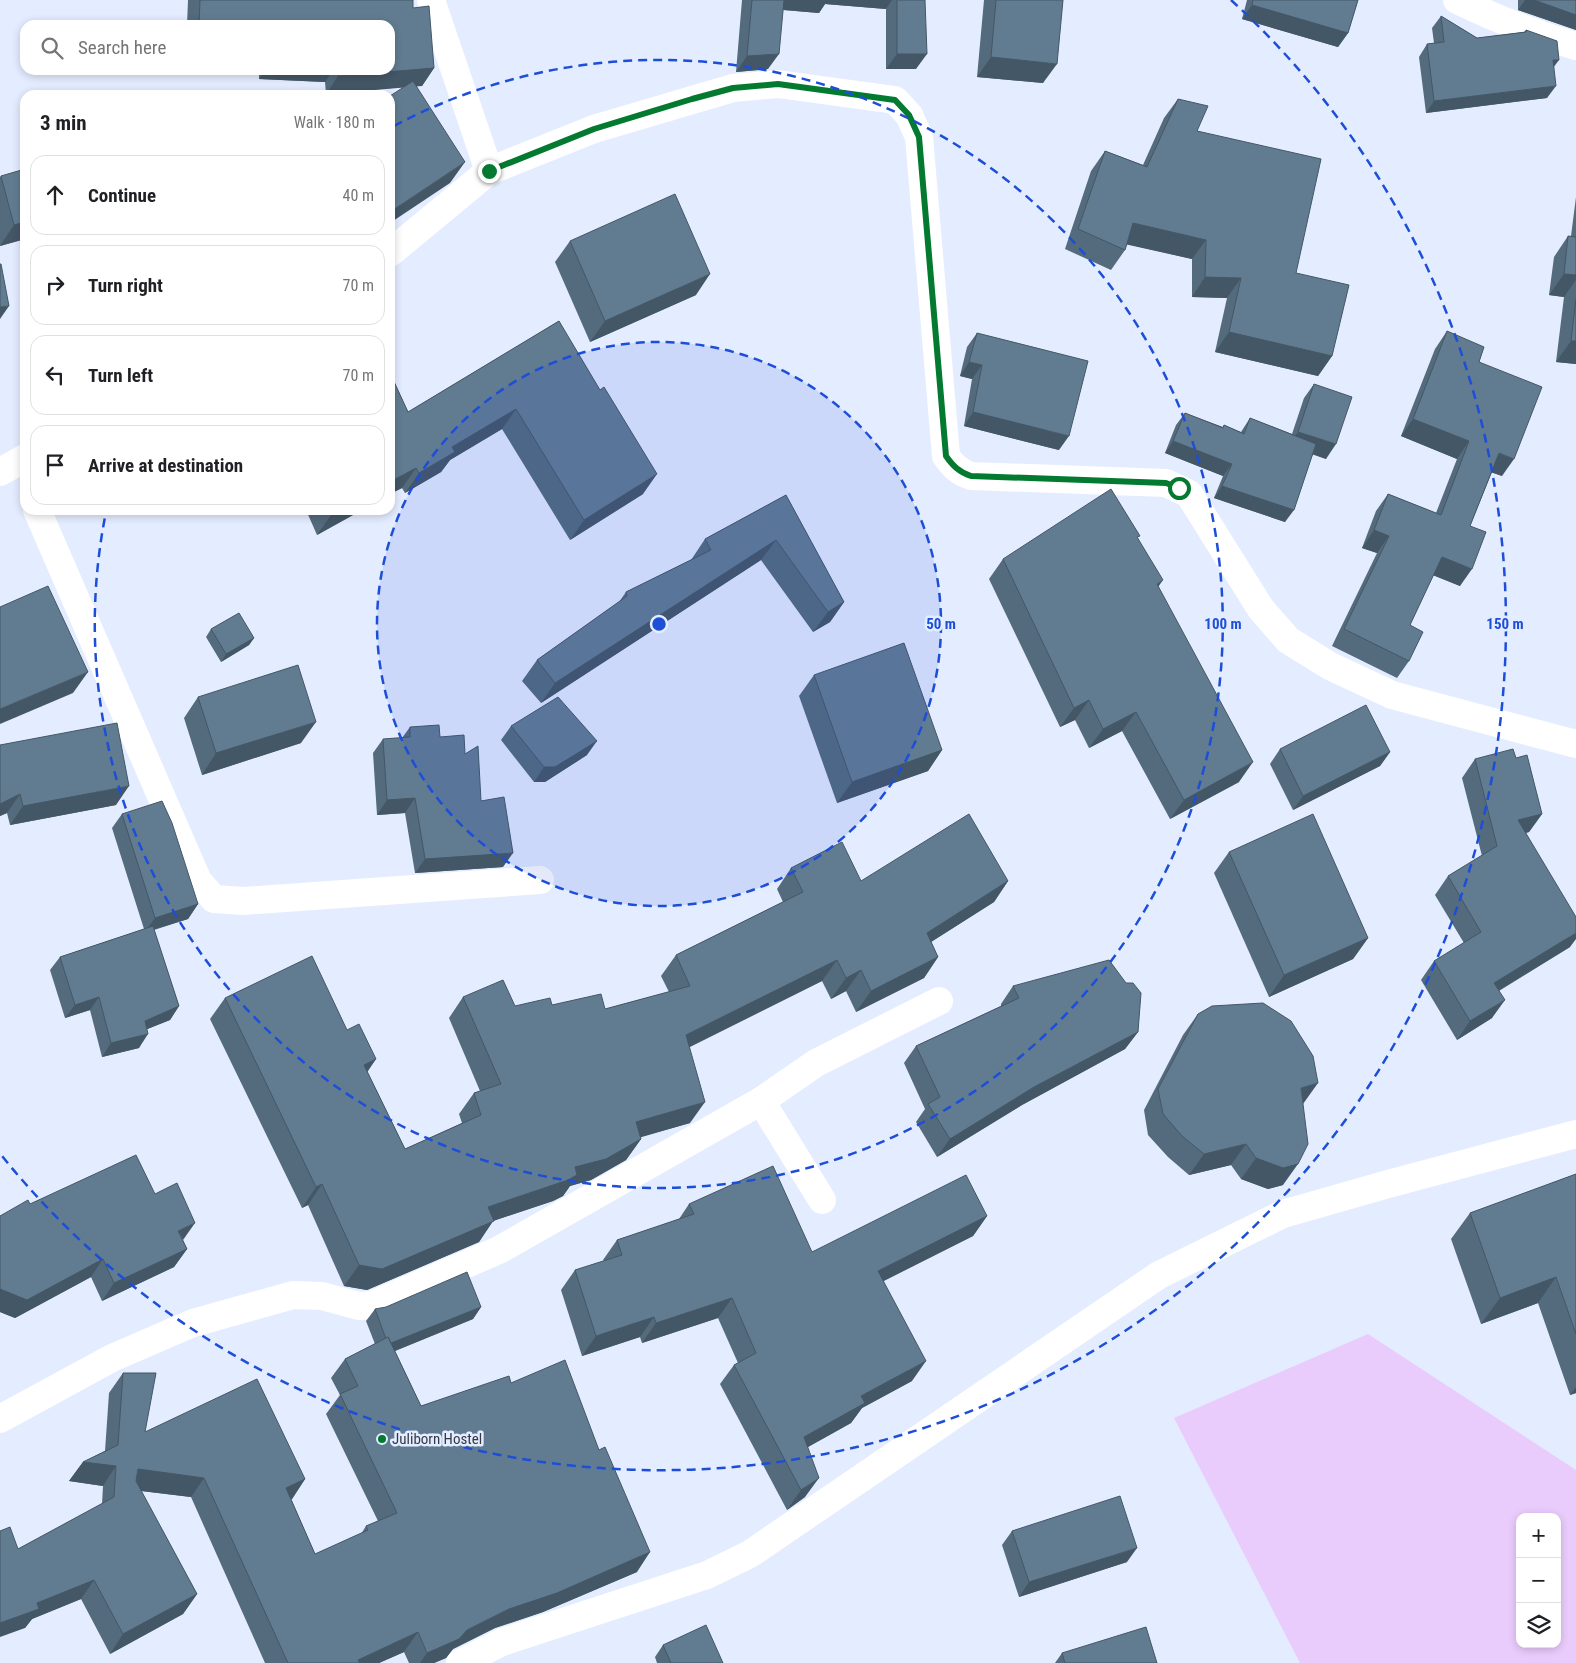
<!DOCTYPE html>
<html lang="en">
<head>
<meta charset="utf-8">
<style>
  body { margin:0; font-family:"Roboto Condensed",sans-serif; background:#f2f2f2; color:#202124 }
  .controls { position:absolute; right:15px; bottom:15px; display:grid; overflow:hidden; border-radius:10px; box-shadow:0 2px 8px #0003 }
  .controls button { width:45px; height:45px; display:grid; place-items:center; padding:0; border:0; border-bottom:1px solid #e0e0e0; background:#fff; color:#202124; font:25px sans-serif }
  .stop { position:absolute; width:15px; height:15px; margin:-11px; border:4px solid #047a30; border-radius:50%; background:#fff }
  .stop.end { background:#047a30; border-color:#fff; box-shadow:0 1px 5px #0008 }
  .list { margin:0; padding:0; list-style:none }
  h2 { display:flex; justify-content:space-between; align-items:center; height:65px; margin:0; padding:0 20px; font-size:21px }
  h2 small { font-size:16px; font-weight:400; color:#757577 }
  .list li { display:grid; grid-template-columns:32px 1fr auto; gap:15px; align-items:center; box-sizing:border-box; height:80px; margin:0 10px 10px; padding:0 10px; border:1px solid #e0e0e0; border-radius:15px }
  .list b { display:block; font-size:19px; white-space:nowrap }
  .list em { font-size:16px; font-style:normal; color:#757577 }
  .icon { flex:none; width:28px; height:28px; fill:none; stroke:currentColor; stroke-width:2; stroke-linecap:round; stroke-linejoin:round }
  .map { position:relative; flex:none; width:1576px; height:1663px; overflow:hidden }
  .search { position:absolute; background:#fff; box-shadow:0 2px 8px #0003; left:20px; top:20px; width:375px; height:55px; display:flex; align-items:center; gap:12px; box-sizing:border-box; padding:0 18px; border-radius:15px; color:#757577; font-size:19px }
  .panel { position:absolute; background:#fff; box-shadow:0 2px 8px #0003; left:20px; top:90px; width:375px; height:425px; border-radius:15px }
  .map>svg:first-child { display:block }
  .green { fill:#eaccfc; fill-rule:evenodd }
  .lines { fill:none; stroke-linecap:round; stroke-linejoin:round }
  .minor { stroke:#fff; stroke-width:28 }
  .wall { fill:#536b7d }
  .shaded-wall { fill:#445766 }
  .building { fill:#617c91; stroke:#445766 }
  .route { stroke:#047a30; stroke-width:6 }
  .ring { fill:none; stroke:#1d4ed8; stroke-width:2.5; stroke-dasharray:9 6 }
  .poi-dot { fill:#047a30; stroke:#e4ecff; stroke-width:2 }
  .labels { text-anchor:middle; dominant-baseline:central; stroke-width:5; stroke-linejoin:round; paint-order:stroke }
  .poi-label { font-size:15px; fill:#333844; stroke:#e4ecff; text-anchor:start }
  .centre { fill:#1d4ed8; stroke:#e4ecff; stroke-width:2.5 }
  .ring-label { font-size:15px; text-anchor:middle; font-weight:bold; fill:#1d4ed8; stroke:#e4ecff; stroke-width:5; stroke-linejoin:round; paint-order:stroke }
</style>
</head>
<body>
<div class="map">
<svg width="1576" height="1663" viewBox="0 0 1576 1663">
  <rect width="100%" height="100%" fill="#e4ecff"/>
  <path class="green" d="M1368,1334l208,136v193h-276l-126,-245zM1520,1517h37v127h-37z"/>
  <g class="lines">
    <g class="minor">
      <polyline points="431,0 489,171"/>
      <path d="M1457,0c39,19 78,34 119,46"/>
      <path d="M390,253l99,-82 105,-42 139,-41 45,-4 117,16 14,15 10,22 27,319c7,10 13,16 25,20l195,7 23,11 72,115 27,31 42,26 62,29 184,49"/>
      <polyline points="0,472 25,458"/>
      <polyline points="37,510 198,881 214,899 243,901 540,880"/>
      <polyline points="761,1101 822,1200"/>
      <polyline points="0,1419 112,1358 193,1323 293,1295 322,1296 359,1306 371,1305 499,1250 761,1101 816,1063 939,1001"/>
      <polyline points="460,1663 502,1642 707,1575 750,1554 1159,1275 1283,1214 1388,1184 1576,1134"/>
    </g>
  </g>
  <g class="wall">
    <polygon points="188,0 413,0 413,8 434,68 422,86 416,86 450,183 404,87 326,94 325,82 259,79 259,70 390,70 390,25 187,25"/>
    <polygon points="742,0 925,0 916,69 886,69 886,9 825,4 819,13 783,10 768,69 736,72"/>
    <polygon points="984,0 1063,0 1043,83 977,77"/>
    <polygon points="1247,0 1358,0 1348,33 1338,47 1242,19"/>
    <polygon points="1518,0 1576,0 1576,30 1518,10"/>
    <polygon points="1441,16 1477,38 1524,32 1526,30 1554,67 1547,98 1426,113 1419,57 1427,44 1434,43 1432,28"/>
    <polygon points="1178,99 1197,131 1296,273 1332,356 1318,376 1215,352 1227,298 1192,297 1192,259 1127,244 1125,250 1111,270 1065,249 1091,171 1105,151 1143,165 1164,118"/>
    <polygon points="1,176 25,239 0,246 0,177"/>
    <polygon points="1576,197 1576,364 1556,362 1564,297 1549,295 1554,257 1568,236 1571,236"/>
    <polygon points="570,241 696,295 590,342 555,262"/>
    <polygon points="559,321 643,494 570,540 502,429 450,460 441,472 405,493 402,488 390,494 390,373 408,412"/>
    <polygon points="1447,331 1479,362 1502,476 1492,472 1470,526 1460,586 1433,575 1410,625 1409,661 1397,678 1332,646 1377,553 1362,548 1376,511 1388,494 1436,513 1457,459 1401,436 1435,349"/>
    <polygon points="977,333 1059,450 964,426 972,379 960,376 967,347"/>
    <polygon points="1314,384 1326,459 1313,454 1285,522 1214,498 1223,476 1165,453 1176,425 1185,413 1223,427 1224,425 1241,432 1250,418 1292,434 1304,398"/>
    <polygon points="786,495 844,602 830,622 813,632 761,560 541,703 522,681 537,660 619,602 626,592 691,560 705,539"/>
    <polygon points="306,510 362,510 317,535"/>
    <polygon points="1138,538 1239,782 1170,819 1122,731 1089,748 1075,720 1060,727 989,579 1003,559"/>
    <polygon points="211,629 254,638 249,645 221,662 206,637"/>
    <polygon points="814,675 942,750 928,771 837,803 799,696"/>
    <polygon points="198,697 301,743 202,775 184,718"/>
    <polygon points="511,726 587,755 545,782 534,782 501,740"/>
    <polygon points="410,727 440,737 465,754 503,867 415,873 405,813 377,815 373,753 383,739 402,738"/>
    <polygon points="0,745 116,805 10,825 7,813 0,816"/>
    <polygon points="1280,749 1390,752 1380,766 1293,810 1270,764"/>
    <polygon points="1516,758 1542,814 1529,832 1526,833 1570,947 1499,991 1492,1018 1457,1040 1421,980 1434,961 1464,943 1435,895 1448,876 1482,856 1462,778 1475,759"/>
    <polygon points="122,814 198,904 188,919 154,930 179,1006 170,1020 147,1029 139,1048 102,1057 90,1010 65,1018 50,970 60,957 144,929 112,828"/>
    <polygon points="1229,852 1368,938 1353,959 1269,997 1214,873"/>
    <polygon points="791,868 861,881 1008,881 994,902 931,942 938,957 924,978 856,1012 846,991 831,999 822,981 690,1047 690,1123 640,1137 641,1139 626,1160 591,1180 570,1186 563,1196 553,1201 493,1221 479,1242 367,1290 344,1286 308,1205 302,1208 210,1019 225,998 347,1030 376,1059 367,1071 405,1149 462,1123 459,1114 474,1093 480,1091 449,1018 463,997 515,1006 552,1005 605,1009 669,992 661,976 676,955 783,902 777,889"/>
    <polygon points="1013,986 1138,1032 1125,1049 1022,1105 937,1157 916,1122 925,1109 904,1063 916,1046 1001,1006 1001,1004"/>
    <polygon points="1198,1014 1303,1104 1283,1185 1268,1189 1241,1179 1231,1165 1189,1175 1168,1157 1148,1135 1144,1110 1183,1035"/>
    <polygon points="1576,1174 1576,1393 1570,1395 1538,1303 1481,1324 1451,1239 1470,1213"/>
    <polygon points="155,1194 183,1240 187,1249 174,1267 102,1301 91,1277 15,1318 0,1312 0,1216 30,1204"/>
    <polygon points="689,1204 812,1252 987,1216 973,1236 883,1281 912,1381 862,1408 851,1423 808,1447 805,1497 787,1510 720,1384 734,1365 738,1363 718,1318 642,1343 640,1337 582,1356 561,1290 575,1270 604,1261 603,1260 617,1240 679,1219"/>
    <polygon points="481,1307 473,1319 395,1351 421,1406 511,1383 637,1572 543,1612 495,1628 453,1649 446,1658 434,1663 409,1663 404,1652 379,1663 265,1663 191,1497 141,1491 197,1594 183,1614 110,1654 81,1599 32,1619 25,1628 18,1549 102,1504 103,1486 69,1481 83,1462 105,1451 109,1393 123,1373 145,1432 305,1479 292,1499 291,1499 315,1554 361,1534 366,1526 378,1521 326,1414 340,1395 331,1378 345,1359 375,1344 366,1321 375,1309"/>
    <polygon points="1012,1531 1127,1562 1019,1597 1002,1545"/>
    <polygon points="663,1645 723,1663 657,1663 655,1657"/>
    <polygon points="1062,1653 1157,1663 1055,1663"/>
  </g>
  <g class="shaded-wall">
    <polygon points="780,0 892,0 886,9 825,4 819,13 773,9"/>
    <polygon points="1525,0 1534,0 1576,15 1576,30 1518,10"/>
    <polygon points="1252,5 1348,33 1338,47 1242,19"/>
    <polygon points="779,54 768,69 736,72 747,56"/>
    <polygon points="897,54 927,54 916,69 886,69"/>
    <polygon points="991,57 1057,64 1043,83 977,77"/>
    <polygon points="1553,60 1559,60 1550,72"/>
    <polygon points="434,68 422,86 326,94 338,76"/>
    <polygon points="265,70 333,70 325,82 259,79"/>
    <polygon points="1556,86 1547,98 1426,113 1434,101"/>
    <polygon points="465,162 450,183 390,223 390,212"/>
    <polygon points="25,222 25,239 0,246 14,225"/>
    <polygon points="1133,223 1206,240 1192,259 1120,243"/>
    <polygon points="710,274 696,295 590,342 605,321"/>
    <polygon points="1564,274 1576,275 1576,280 1564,297 1549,295"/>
    <polygon points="1205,277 1241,278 1227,298 1192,297"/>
    <polygon points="9,306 0,319 0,307"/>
    <polygon points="1229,332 1332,356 1318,376 1215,352"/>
    <polygon points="1571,341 1576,341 1576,364 1556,362"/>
    <polygon points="969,362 982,365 972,379 960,376"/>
    <polygon points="516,409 502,429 450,460 441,472 405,493 419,473 452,447"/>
    <polygon points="973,412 1069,436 1059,450 964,426"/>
    <polygon points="1413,419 1469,441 1457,459 1401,436"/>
    <polygon points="1298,432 1336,444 1326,459 1288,446"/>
    <polygon points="1173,441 1232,464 1223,476 1165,453"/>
    <polygon points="1499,453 1514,459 1502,476 1487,471"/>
    <polygon points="416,468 402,488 390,494 390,482"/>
    <polygon points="657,474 643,494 570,540 584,520"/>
    <polygon points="1222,486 1294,510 1285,522 1214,498"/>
    <polygon points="341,510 362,510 317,535 331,515"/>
    <polygon points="1374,530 1389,536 1377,553 1362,548"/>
    <polygon points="776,540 761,560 541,703 555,683"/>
    <polygon points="1442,557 1472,569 1460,586 1430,574"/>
    <polygon points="1163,580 1149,600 1157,584"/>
    <polygon points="844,602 830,622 813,632 828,612"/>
    <polygon points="254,638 249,645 221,662 226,654"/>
    <polygon points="88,672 73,693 0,724 0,709"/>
    <polygon points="1089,700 1075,720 1060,727 1074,708"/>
    <polygon points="1136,712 1122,731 1089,748 1103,729"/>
    <polygon points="316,722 301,743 202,775 216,753"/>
    <polygon points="597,741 587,755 545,782 534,782 544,767"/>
    <polygon points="942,750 928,771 837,803 852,782"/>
    <polygon points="1390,752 1380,766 1293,810 1303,796"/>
    <polygon points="1253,762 1239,782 1170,819 1184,800"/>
    <polygon points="129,786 116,805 10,825 23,806"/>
    <polygon points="20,794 7,813 0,816 0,804"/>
    <polygon points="415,798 405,813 377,815 387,800"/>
    <polygon points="1542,814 1529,832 1505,838 1518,820"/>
    <polygon points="513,853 503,867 415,873 425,859"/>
    <polygon points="1008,881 994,902 912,954 927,933"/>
    <polygon points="198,904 188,919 145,932 155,918"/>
    <polygon points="1576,933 1576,939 1570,947 1481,1001 1494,983"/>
    <polygon points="1368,938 1353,959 1269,997 1284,975"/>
    <polygon points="938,957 924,978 856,1012 871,991"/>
    <polygon points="837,960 822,981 671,1056 686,1035"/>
    <polygon points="861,970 846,991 831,999 846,978"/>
    <polygon points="99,997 90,1010 65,1018 75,1005"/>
    <polygon points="1505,1000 1492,1018 1457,1040 1470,1021"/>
    <polygon points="179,1006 170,1020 135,1034 145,1021"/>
    <polygon points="1138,1032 1125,1049 1022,1105 937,1157 950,1139 1034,1087"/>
    <polygon points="148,1034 139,1048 102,1057 111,1043"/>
    <polygon points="376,1059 362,1080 364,1065"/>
    <polygon points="1318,1083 1303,1104 1301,1088"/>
    <polygon points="705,1102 690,1123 621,1143 636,1122"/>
    <polygon points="641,1139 626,1160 591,1180 570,1186 563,1196 553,1201 493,1221 479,1242 367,1290 344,1286 359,1265 575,1167"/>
    <polygon points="1246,1144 1231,1165 1189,1175 1204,1154"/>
    <polygon points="1256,1158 1298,1164 1283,1185 1268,1189 1241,1179"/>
    <polygon points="322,1184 308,1205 302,1208 316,1187"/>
    <polygon points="987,1216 973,1236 864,1291 878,1271"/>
    <polygon points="195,1223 183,1240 178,1231"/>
    <polygon points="187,1249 174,1267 102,1301 114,1283"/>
    <polygon points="103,1259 91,1277 15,1318 0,1312 0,1289"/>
    <polygon points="1556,1277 1538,1303 1481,1324 1500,1298"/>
    <polygon points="732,1298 718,1318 642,1343 656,1323"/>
    <polygon points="481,1307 473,1319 380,1357 388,1344"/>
    <polygon points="654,1317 640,1337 582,1356 596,1336"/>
    <polygon points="926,1361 912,1381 862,1408 851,1423 790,1457 804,1437 861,1396"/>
    <polygon points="1576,1387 1576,1393 1570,1395"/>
    <polygon points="83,1462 116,1466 103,1486 69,1481"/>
    <polygon points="138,1469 204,1478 191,1497 125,1489"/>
    <polygon points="819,1478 805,1497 787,1510 801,1490"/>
    <polygon points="305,1479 292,1499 272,1508 286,1488"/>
    <polygon points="1137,1548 1127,1562 1019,1597 1029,1582"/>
    <polygon points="650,1552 637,1572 543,1612 495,1628 453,1649 446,1658 434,1663 420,1663 427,1653 467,1630 509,1609"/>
    <polygon points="94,1580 81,1599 32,1619 25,1628 0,1637 0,1623 37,1603"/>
    <polygon points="197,1594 183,1614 110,1654 123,1634"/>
    <polygon points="418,1632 404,1652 379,1663 356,1663 358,1660"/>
  </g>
  <g class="building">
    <polygon points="200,0 413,0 413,8 429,6 434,68 338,76 338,70 390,70 390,25 199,25"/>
    <polygon points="752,0 784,0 779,54 747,56"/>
    <polygon points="897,0 925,0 927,54 897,54"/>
    <polygon points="996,0 1063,0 1057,64 991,57"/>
    <polygon points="1253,0 1358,0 1348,33 1252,5"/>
    <polygon points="1534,0 1576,0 1576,15"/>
    <polygon points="1441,16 1477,38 1526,32 1526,30 1557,41 1559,60 1553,60 1556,86 1434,101 1427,44 1444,42"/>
    <polygon points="413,81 465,162 390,212 390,96"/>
    <polygon points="1178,99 1208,106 1197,131 1321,159 1296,273 1349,285 1332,356 1229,332 1241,278 1205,277 1206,240 1133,223 1125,250 1078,229 1105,151 1147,167"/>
    <polygon points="25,169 25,222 14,225 1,176"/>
    <polygon points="675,194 710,274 605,321 570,241"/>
    <polygon points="1568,236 1576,237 1576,275 1564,274"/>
    <polygon points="0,264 1,264 9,306 0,307"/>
    <polygon points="1576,299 1576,341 1571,341"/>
    <polygon points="559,321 600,390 604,387 657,474 584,520 516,409 452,447 455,452 419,473 416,468 390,482 390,373 408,412"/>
    <polygon points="1447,331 1484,347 1479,362 1542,387 1514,459 1499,453 1470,526 1486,532 1472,569 1442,557 1410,625 1423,632 1409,661 1344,629 1389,536 1374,530 1388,494 1441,515 1469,441 1413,419"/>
    <polygon points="977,333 1088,361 1069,436 973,412 982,365 969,362"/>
    <polygon points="1314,384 1352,397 1336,444 1298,432"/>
    <polygon points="1185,413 1223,428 1224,425 1244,434 1250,418 1316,444 1294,510 1222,486 1232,464 1173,441"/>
    <polygon points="1111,489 1140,536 1137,537 1163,580 1157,584 1253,762 1184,800 1136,712 1103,729 1089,700 1074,708 1003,559"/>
    <polygon points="786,495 844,602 828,612 776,540 555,683 537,660 627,596 626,592 711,550 705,539"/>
    <polygon points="329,510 341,510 331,515"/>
    <polygon points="48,586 88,672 0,709 0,607"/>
    <polygon points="239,613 254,638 226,654 211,629"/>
    <polygon points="904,643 942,750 852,782 814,675"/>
    <polygon points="298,665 316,722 216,753 198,697"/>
    <polygon points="558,697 597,741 555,767 544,767 511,726"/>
    <polygon points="1366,705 1390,752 1303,796 1280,749"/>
    <polygon points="117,723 129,786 23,806 20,794 0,804 0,745"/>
    <polygon points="439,725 440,737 464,735 465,754 478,746 481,801 504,797 513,853 425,859 415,798 387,800 383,739 410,737 410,727"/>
    <polygon points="1513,749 1516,758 1527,755 1542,814 1518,820 1576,917 1576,933 1494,983 1505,1000 1470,1021 1434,961 1481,932 1448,876 1497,846 1475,759"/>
    <polygon points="162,801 172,823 198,904 155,918 122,814"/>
    <polygon points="969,814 1008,881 927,933 938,957 871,991 861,970 846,978 837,960 686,1035 705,1102 636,1122 641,1139 606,1159 575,1167 577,1175 568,1180 488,1207 494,1221 382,1269 359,1265 322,1184 316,1187 225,998 312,956 347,1030 359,1024 376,1059 364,1065 405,1149 481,1115 474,1093 501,1084 463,997 503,980 515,1006 550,998 552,1005 601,994 605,1009 690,986 676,955 803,892 791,868 842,842 861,881"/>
    <polygon points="1313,814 1368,938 1284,975 1229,852"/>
    <polygon points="153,926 179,1006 145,1021 148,1034 111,1043 99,997 75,1005 60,957"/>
    <polygon points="1109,960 1126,983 1133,983 1141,993 1138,1032 1034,1087 950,1139 928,1104 940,1097 916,1046 1019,998 1013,986"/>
    <polygon points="1263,1003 1291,1021 1313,1056 1318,1083 1301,1088 1308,1144 1298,1164 1283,1168 1256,1158 1246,1144 1204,1154 1182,1136 1163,1114 1158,1089 1198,1014 1212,1006"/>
    <polygon points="136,1155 155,1194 177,1183 195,1223 178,1231 187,1249 114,1283 103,1259 27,1300 0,1289 0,1216 28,1200 30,1204"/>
    <polygon points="773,1166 812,1252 966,1175 987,1216 878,1271 926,1361 861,1396 865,1403 804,1437 819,1478 801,1490 734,1365 756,1353 732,1298 656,1323 654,1317 596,1336 575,1270 622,1255 617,1240 694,1214 689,1204"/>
    <polygon points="1576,1174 1576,1334 1556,1277 1500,1298 1470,1213"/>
    <polygon points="467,1272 481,1307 391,1343 388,1337 386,1339 375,1309 386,1307"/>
    <polygon points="388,1337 421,1406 509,1376 511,1383 565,1360 599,1450 605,1447 650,1552 557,1593 509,1609 467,1630 459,1639 427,1653 418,1632 358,1660 360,1663 288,1663 204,1478 138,1469 136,1481 197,1594 123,1634 94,1580 37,1603 39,1609 0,1623 0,1531 10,1527 18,1549 114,1497 116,1466 83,1462 118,1445 123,1373 156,1373 145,1432 257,1379 305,1479 286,1488 315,1554 368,1530 366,1526 397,1513 340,1394 358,1386 345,1359"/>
    <polygon points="1120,1496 1137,1548 1029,1582 1012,1531"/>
    <polygon points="706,1625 723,1663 671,1663 663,1645"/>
    <polygon points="1146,1627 1157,1663 1065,1663 1062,1653"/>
  </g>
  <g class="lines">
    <path class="route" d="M489,171l105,-42 98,-30 41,-11 45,-4 117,16 14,15 10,22 27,319c7,10 13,16 25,20l195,7 13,5"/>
  </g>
  <circle cx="659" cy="624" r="282" fill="#1d4ed8" fill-opacity=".12"/>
  <g class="ring">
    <circle cx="659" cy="624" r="282"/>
    <path d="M394 126A564 564 0 1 1 106 512"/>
    <path d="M1231 0A846 846 0 1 1 2 1156"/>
  </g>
  <circle class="poi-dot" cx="382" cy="1439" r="5"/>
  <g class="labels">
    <g class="poi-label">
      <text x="392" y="1439">Juliborn Hostel</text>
    </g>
  </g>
  <circle cx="659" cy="624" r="8" class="centre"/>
  <g class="ring-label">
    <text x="941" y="629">50 m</text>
    <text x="1223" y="629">100 m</text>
    <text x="1505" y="629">150 m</text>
  </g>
</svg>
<div class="controls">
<button>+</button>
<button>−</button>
<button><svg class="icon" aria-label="layers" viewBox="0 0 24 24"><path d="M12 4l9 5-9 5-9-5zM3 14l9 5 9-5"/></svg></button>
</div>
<div class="stop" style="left:1179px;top:488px"></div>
<div class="stop end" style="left:489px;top:171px"></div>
<div class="search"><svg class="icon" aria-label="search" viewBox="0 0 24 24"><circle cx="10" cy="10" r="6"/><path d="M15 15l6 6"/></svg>Search here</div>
<section class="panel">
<h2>3 min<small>Walk · 180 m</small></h2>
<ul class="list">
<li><svg class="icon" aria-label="ahead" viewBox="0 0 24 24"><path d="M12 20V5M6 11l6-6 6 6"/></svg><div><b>Continue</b></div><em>40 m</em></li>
<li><svg class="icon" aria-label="right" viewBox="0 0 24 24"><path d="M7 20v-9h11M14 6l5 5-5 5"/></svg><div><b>Turn right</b></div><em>70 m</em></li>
<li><svg class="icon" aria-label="left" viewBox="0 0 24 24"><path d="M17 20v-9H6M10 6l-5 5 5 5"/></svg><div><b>Turn left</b></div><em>70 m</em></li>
<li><svg class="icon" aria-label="arrive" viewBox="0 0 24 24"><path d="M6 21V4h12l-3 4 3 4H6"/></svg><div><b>Arrive at destination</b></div></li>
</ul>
</section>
</div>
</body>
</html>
